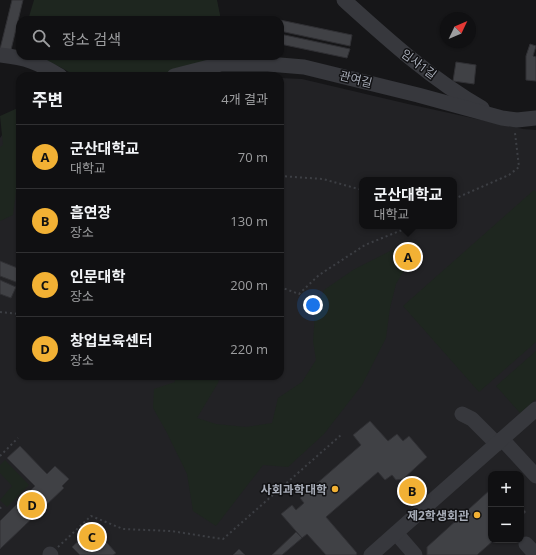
<!DOCTYPE html>
<html lang="ko">
<head>
<meta charset="utf-8">
<style>
  body { margin:0; font-family:"Open Sans","Noto Sans KR",sans-serif; background:#19191b; color:#f1f3f6 }
  .controls { position:absolute; right:12px; bottom:12px; display:grid; overflow:hidden; border-radius:8px; box-shadow:0 1px 3px #0004 }
  .controls button { width:36px; height:36px; display:grid; place-items:center; padding:0; border:0; border-bottom:1px solid #303032; background:#101012; color:#f1f3f6; font:20px sans-serif }
  .compass { position:absolute; left:440px; top:12px; width:36px; height:36px; border-radius:50%; background:#101012; box-shadow:0 1px 3px #0004; rotate:46deg }
  .you { position:absolute; left:313px; top:305px; width:14px; height:14px; margin:-10px; border:3px solid #fff; border-radius:50%; background:#1a73e8; box-shadow:0 0 0 6px #1a73e833 }
  .badge { display:grid; place-items:center; width:26px; height:26px; border-radius:50%; background:#f2b134; color:#111; font-size:13px; font-weight:700 }
  .pin { position:absolute; translate:-50% -50%; border:2px solid #fff; box-shadow:0 1px 4px #0006 }
  .popup { position:absolute; left:359px; top:177px; width:98px; height:52px; box-sizing:border-box; display:grid; place-content:center; border-radius:8px; background:#101012; filter:drop-shadow(0 1px 3px #0005); font-size:13px; white-space:nowrap; color:#9c9d9f }
  .popup b { font-size:15px; color:#f1f3f6 }
  .popup::after { content:''; position:absolute; left:50%; top:100%; margin-left:-8px; border:8px solid transparent; border-top-color:#101012 }
  .list { margin:0; padding:0; list-style:none }
  h2 { display:flex; justify-content:space-between; align-items:center; height:52px; margin:0; padding:0 16px; font-size:17px }
  h2 small { font-size:13px; font-weight:400; color:#9c9d9f }
  .list li { display:grid; grid-template-columns:26px 1fr auto; gap:12px; align-items:center; box-sizing:border-box; height:64px; padding:0 16px; border-top:1px solid #303032 }
  .list b { display:block; font-size:15px; white-space:nowrap }
  .list p { margin:0; font-size:13px; white-space:nowrap; color:#9c9d9f }
  .list em { font-size:13px; font-style:normal; color:#9c9d9f }
  .icon { flex:none; width:22px; height:22px; fill:none; stroke:currentColor; stroke-width:2; stroke-linecap:round; stroke-linejoin:round }
  .map { position:relative; flex:none; width:536px; height:555px; overflow:hidden }
  .search { position:absolute; background:#101012; box-shadow:0 1px 3px #0004; left:16px; top:16px; width:268px; height:44px; display:flex; align-items:center; gap:10px; box-sizing:border-box; padding:0 14px; border-radius:12px; color:#9c9d9f; font-size:15px }
  .panel { position:absolute; background:#101012; box-shadow:0 1px 3px #0004; left:16px; top:72px; width:268px; height:308px; border-radius:12px }
  .map>svg:first-child { display:block }
  .built { fill:#222225; fill-rule:evenodd }
  .green { fill:#1e261f }
  .building { fill:#404145; stroke:#303034 }
  .lines { fill:none; stroke-linecap:round; stroke-linejoin:round }
  .path { stroke:#3d3f44; stroke-width:2; stroke-dasharray:2 3; stroke-linecap:butt }
  .minor { stroke:#37383d; stroke-width:15 }
  .poi-dot { fill:#f2b134; stroke:#111113; stroke-width:1.5 }
  .labels { text-anchor:middle; dominant-baseline:central; stroke-width:3; stroke-linejoin:round; paint-order:stroke }
  .street-label { font-size:12px; fill:#a8adb8; stroke:#111113 }
  .poi-label { font-size:12px; font-weight:bold; fill:#a8adb8; stroke:#111113; text-anchor:end }
</style>
</head>
<body>
<div class="map">
<svg width="536" height="555" viewBox="0 0 536 555">
  <rect width="100%" height="100%" fill="#161618"/>
  <path class="built" d="M280,78l22,1 106,25 115,25 13,1v425h-536v-417l20,-29v267h260zM362,180h92v46h-92zM491,474h30v66h-30z"/>
  <g class="green">
    <polygon points="34,0 217,0 221,20 28,20"/>
    <polygon points="37,56 228,56 228,58 164,76 76,76 60,67"/>
    <polygon points="20,107 20,181 17,185 13,215 0,221 0,147 3,145 0,116"/>
    <polygon points="534,190 536,192 536,342 479,392 403,306"/>
    <polygon points="420,243 396,284 390,308 386,338 362,385 324,434 288,467 263,465 216,526 193,511 187,474 166,431 153,408 154,389 175,382 174,376 220,376 218,383 197,418 216,424 246,427 272,423 278,398 302,382 316,360 313,341 315,314 324,290 353,270 392,250"/>
    <polygon points="536,351 536,399 520,413 496,386"/>
    <polygon points="5,460 29,485 7,507 0,500 12,486 0,473 0,465"/>
  </g>
  <g class="building">
    <polygon points="12,0 23,0 11,50 0,49"/>
    <polygon points="265,17 279,20 264,20"/>
    <polygon points="280,20 352,35 350,46 280,31"/>
    <polygon points="280,34 350,49 347,58 280,44"/>
    <polygon points="530,44 536,46 533,56 536,57 536,81 526,80 526,56"/>
    <polygon points="456,62 476,65 474,84 453,81"/>
    <polygon points="0,261 20,269 16,282 0,276"/>
    <polygon points="0,280 16,287 11,298 0,294"/>
    <polygon points="370,421 388,441 397,434 403,441 409,436 427,457 403,479 396,480 392,475 385,480 378,472 326,517 357,553 356,555 326,555 307,534 302,538 281,514 292,505 296,510 304,503 300,498 361,445 353,435"/>
    <polygon points="20,446 47,474 55,466 69,479 62,486 64,488 0,549 0,521 35,486 7,458"/>
    <polygon points="414,481 422,490 410,501 402,492"/>
    <polygon points="491,489 491,540 494,540 477,555 427,555 427,547"/>
    <polygon points="521,506 526,512 521,516"/>
    <polygon points="93,527 116,553 113,555 80,555 72,547"/>
    <polygon points="296,532 302,538 282,555 272,555"/>
    <polygon points="239,549 245,555 233,555"/>
  </g>
  <g class="lines">
    <g class="path">
      <polyline points="280,176 323,179 362,190"/>
      <polyline points="454,199 509,175 519,167 515,133"/>
      <polyline points="280,287 299,294 319,275 365,245 412,226"/>
      <polyline points="0,312 20,314"/>
      <polyline points="0,456 18,438"/>
      <polyline points="0,507 1,509"/>
      <polyline points="58,547 91,516 123,529 171,531 223,539 341,435"/>
    </g>
    <g class="minor">
      <path d="M344,0c42,38 88,80 138,108"/>
      <path d="M0,55c27,3 37,7 60,21"/>
      <polyline points="174,76 221,64 268,64 304,67 418,95 502,118 517,120 536,118"/>
      <polyline points="462,414 472,419 497,444"/>
      <polyline points="502,439 536,476"/>
      <polyline points="396,533 415,555"/>
      <polyline points="526,544 536,555"/>
      <polyline points="50,554 51,555"/>
      <polyline points="371,555 536,409"/>
    </g>
  </g>
  <g class="poi-dot">
    <circle cx="335" cy="489" r="4"/>
    <circle cx="477" cy="515" r="4"/>
  </g>
  <g class="labels">
    <g class="street-label">
      <text transform="translate(419 64) rotate(37)">임사1길</text>
      <text transform="translate(356 79) rotate(14)">관여길</text>
    </g>
    <g class="poi-label">
      <text x="327" y="489">사회과학대학</text>
      <text x="469" y="515">제2학생회관</text>
    </g>
  </g>
</svg>
<div class="controls">
<button>+</button>
<button>−</button>
</div>
<svg class="compass" viewBox="-18 -18 36 36"><path d="M0-13l5 13h-10z" fill="#e53935"/><path d="M0 13l5-13h-10z" fill="#9c9d9f"/></svg>
<div class="you"></div>
<div class="pin badge" style="left:408px;top:257px">A</div>
<div class="popup"><b>군산대학교</b>대학교</div>
<div class="pin badge" style="left:412px;top:491px">B</div>
<div class="pin badge" style="left:92px;top:537px">C</div>
<div class="pin badge" style="left:32px;top:505px">D</div>
<div class="search"><svg class="icon" aria-label="search" viewBox="0 0 24 24"><circle cx="10" cy="10" r="6"/><path d="M15 15l6 6"/></svg>장소 검색</div>
<section class="panel">
<h2>주변<small>4개 결과</small></h2>
<ul class="list">
<li><span class="badge">A</span><div><b>군산대학교</b><p>대학교</p></div><em>70 m</em></li>
<li><span class="badge">B</span><div><b>흡연장</b><p>장소</p></div><em>130 m</em></li>
<li><span class="badge">C</span><div><b>인문대학</b><p>장소</p></div><em>200 m</em></li>
<li><span class="badge">D</span><div><b>창업보육센터</b><p>장소</p></div><em>220 m</em></li>
</ul>
</section>
</div>
</body>
</html>
